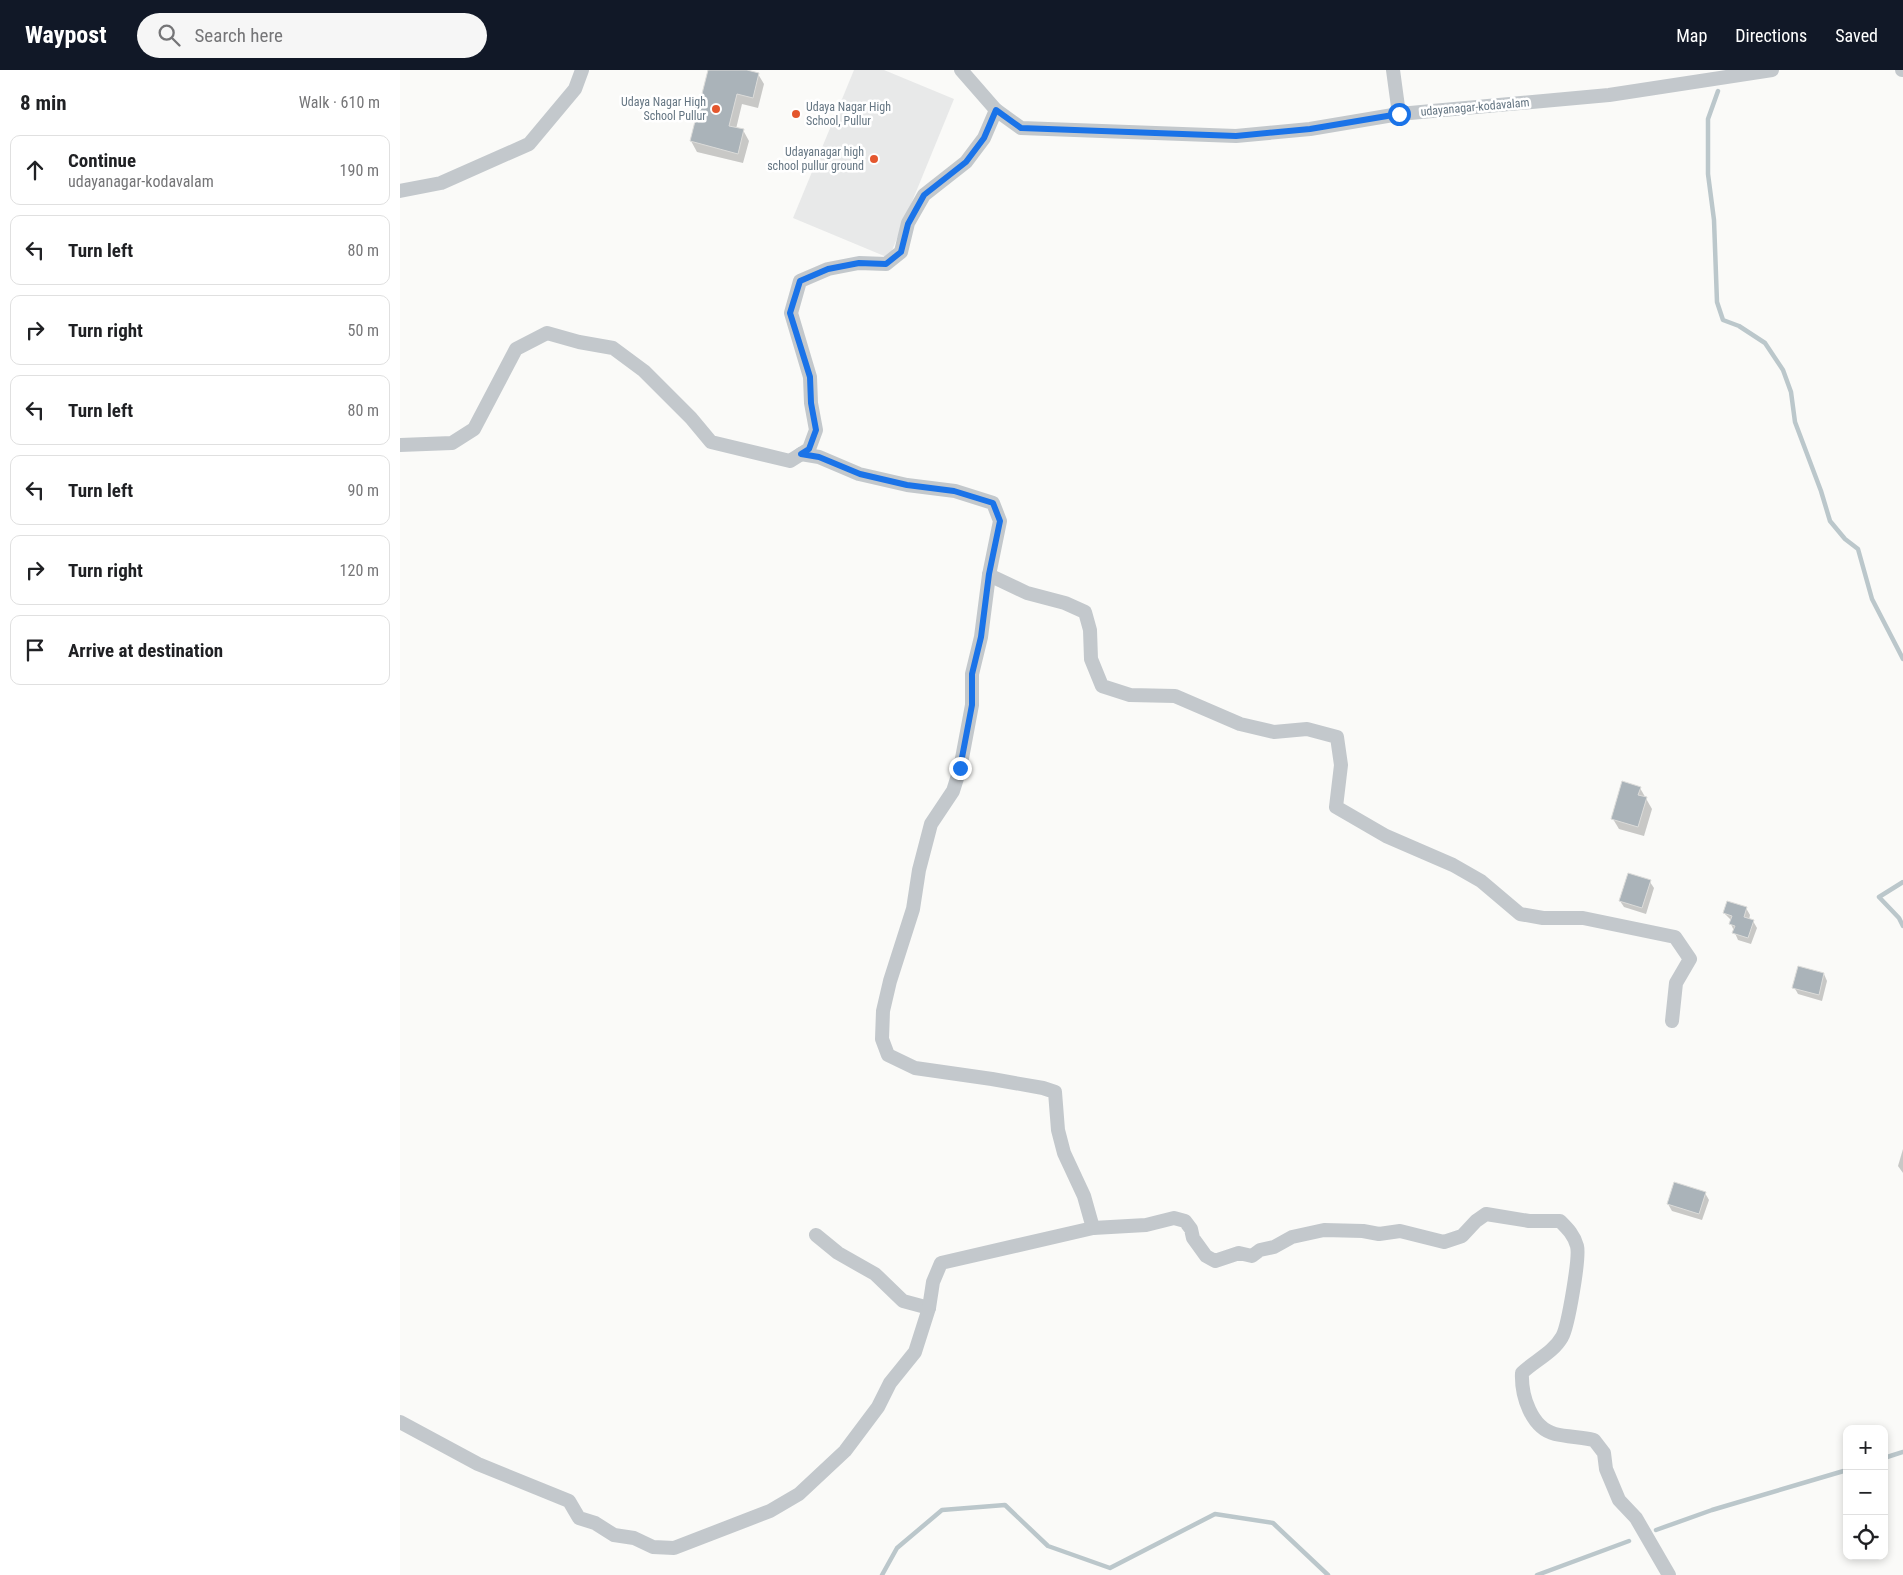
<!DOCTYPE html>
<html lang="en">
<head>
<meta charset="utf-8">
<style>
  body { margin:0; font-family:"Roboto Condensed",sans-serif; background:#f6f6f6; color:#202124 }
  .controls { position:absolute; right:15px; bottom:15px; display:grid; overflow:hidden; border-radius:10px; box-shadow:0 2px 8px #0003 }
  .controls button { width:45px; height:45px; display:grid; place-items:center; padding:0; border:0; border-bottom:1px solid #e0e0e0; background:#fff; color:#202124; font:25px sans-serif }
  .stop { position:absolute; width:15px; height:15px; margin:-11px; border:4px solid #1a73e8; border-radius:50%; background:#fff }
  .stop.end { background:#1a73e8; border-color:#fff; box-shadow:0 1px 5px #0008 }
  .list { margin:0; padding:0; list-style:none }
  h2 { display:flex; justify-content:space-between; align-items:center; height:65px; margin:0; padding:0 20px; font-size:21px }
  h2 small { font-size:16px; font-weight:400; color:#757577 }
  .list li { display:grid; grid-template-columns:32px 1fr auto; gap:15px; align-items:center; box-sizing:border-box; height:70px; margin:0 10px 10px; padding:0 10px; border:1px solid #e0e0e0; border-radius:10px }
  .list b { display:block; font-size:19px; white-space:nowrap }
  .list p { margin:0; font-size:16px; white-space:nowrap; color:#757577 }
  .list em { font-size:16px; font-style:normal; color:#757577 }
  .icon { flex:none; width:28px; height:28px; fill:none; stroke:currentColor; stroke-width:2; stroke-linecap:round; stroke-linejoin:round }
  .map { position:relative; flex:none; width:1503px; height:1505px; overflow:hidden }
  header { display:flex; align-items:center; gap:30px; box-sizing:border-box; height:70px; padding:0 25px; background:#111827; color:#fff }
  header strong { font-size:24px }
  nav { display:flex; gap:28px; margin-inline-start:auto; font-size:18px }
  .search { width:350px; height:45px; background:#f6f6f6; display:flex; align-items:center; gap:12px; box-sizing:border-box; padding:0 18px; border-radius:28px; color:#757577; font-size:19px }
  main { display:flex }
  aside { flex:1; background:#fff }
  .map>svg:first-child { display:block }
  .built { fill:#e8e9e9 }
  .shadow { fill:#0003 }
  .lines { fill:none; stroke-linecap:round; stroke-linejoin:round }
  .stream { stroke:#bbc7cb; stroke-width:4.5 }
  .building { fill:#aab3b9; stroke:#dcdcda }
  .street { stroke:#c3c8cc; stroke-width:14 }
  .route { stroke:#1a73e8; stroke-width:6 }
  .poi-dot { fill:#e4572e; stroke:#fff; stroke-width:2 }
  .labels { text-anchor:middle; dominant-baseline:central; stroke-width:5; stroke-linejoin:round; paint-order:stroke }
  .poi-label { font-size:12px; fill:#657683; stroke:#fff; text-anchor:end }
  .street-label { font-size:12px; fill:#657683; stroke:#fff }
</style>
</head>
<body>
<header>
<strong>Waypost</strong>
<div class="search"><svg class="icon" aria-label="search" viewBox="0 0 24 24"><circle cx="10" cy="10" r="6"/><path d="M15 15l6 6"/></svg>Search here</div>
<nav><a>Map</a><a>Directions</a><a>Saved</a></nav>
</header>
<main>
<aside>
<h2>8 min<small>Walk · 610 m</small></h2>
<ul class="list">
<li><svg class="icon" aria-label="ahead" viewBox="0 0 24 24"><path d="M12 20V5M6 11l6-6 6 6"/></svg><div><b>Continue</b><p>udayanagar-kodavalam</p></div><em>190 m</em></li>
<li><svg class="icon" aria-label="left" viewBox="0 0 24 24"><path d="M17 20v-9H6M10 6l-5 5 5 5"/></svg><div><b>Turn left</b></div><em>80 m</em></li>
<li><svg class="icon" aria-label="right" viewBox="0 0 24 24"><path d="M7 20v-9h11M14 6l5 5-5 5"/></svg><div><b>Turn right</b></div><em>50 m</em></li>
<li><svg class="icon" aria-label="left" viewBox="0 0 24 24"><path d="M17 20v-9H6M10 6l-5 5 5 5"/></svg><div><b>Turn left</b></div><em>80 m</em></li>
<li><svg class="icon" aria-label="left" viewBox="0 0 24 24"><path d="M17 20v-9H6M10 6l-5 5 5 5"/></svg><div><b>Turn left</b></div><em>90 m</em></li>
<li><svg class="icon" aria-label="right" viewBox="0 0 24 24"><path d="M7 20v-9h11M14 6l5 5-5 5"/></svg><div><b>Turn right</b></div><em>120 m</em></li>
<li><svg class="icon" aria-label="arrive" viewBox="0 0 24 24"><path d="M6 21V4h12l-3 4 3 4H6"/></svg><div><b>Arrive at destination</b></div></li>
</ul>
</aside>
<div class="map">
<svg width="1503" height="1505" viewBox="0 0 1503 1505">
  <rect width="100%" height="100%" fill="#fafaf8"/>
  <polygon class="built" points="454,0 484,0 554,29 489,188 393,148"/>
  <g class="shadow">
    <polygon points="310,0 342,0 358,4 364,14 358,38 342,34 336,59 343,60 349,71 343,93 297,82 291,71"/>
    <polygon points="1240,718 1252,739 1244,766 1219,759 1213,749"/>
    <polygon points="1250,812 1254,818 1246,844 1224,837 1220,831"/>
    <polygon points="1346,838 1350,845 1349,850 1353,851 1357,858 1351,874 1338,870 1331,854 1332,851 1324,843"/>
    <polygon points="1424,904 1427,911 1422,931 1398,924 1394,917"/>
    <polygon points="1503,1079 1503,1103 1498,1096"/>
    <polygon points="1305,1123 1309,1130 1302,1150 1272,1141 1268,1134"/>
  </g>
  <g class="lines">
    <g class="stream">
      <polyline points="1318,21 1308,49 1308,104 1314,150 1317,232 1323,250 1339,256 1365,273 1383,300 1391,322 1395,352 1421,421 1430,451 1445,469 1458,479 1472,529 1503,589"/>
      <polyline points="1503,812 1479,827 1499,848 1503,856"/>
      <polyline points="1484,1388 1503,1382"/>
      <polyline points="1256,1460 1312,1440 1447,1400"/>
      <polyline points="482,1505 497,1478 542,1440 605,1435 648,1476 710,1498 815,1444 873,1453 928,1505"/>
      <polyline points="1137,1505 1229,1471"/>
    </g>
  </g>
  <g class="building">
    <polygon points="308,0 347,0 359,3 353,28 337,24 329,56 344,59 338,84 290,71"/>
    <polygon points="1222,711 1241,717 1238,725 1247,727 1238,757 1211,749"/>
    <polygon points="1228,803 1251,810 1242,838 1219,831"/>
    <polygon points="1327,831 1347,837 1344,847 1354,850 1348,868 1332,863 1335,856 1329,854 1332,846 1323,843"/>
    <polygon points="1398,896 1424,903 1419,925 1392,918"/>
    <polygon points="1274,1112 1306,1122 1299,1144 1267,1134"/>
  </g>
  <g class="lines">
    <g class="street">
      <polyline points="561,0 596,40 621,58 836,66 910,59 999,44 1209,25 1372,0"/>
      <polyline points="993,0 999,44"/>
      <polyline points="1502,0 1503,0"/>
      <polyline points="0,121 41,113 129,74 175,19 182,0"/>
      <polyline points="0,375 52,373 74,359 116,279 147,263 179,272 213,278 244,301 291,348 311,372 390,391 409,379 416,360 411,333 410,307 391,243 400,211 428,199 459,193 486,194 501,182 508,153 524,125 566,92 584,68 596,40"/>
      <polyline points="401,384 419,387 459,404 507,415 555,421 593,433 600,451 589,505 627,523 665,533 685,542 690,560 691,589 702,616 730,625 775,626 840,654 874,662 907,659 937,667 941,695 936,737 986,766 1053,795 1081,811 1120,844 1143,848 1183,848 1275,867 1290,889 1276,913 1272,951"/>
      <path d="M693,1158l53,-3 28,-7 11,3 6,8 2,9 13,18 9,5 24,-8 13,3 8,-6 14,-3 18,-10 32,-7 39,1 16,3 21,-3 44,11 18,-6 14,-15 10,-7 43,7h31c8,8 14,14 17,25 3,11 -9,81 -15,91 -9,16 -28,24 -40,36 -1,22 9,55 33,61 13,3 26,3 39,6l10,13 2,16 13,31 17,18 33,57"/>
      <polyline points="416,1165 438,1183 475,1204 503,1231 529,1238"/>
      <polyline points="0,1352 78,1394 169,1431 179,1448 195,1453 214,1465 234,1468 253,1477 274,1478 370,1441 399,1424 445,1381 478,1337 490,1313 515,1282 529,1238 533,1212 541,1193 693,1158 684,1126 664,1083 658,1060 655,1022 643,1018 592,1009 515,998 488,985 482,969 483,941 490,911 513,839 519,800 531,754 553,721 560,699 572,635 572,604 581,567 589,505"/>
    </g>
  </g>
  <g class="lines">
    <polyline class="route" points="560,698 572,635 572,604 581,567 589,504 600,451 593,433 554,421 507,415 460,404 419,387 401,384 409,379 416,360 411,333 410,307 390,243 400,211 428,199 459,193 486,194 501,182 508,154 524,125 566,92 584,68 596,40 621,58 836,66 910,59 999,44"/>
  </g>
  <g class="poi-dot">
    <circle cx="316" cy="39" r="5"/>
    <circle cx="396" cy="44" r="5"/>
    <circle cx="474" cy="89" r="5"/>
  </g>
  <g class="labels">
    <g class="poi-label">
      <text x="306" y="32">Udaya Nagar High<tspan x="306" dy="14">School Pullur</tspan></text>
      <text x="406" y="37" text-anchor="start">Udaya Nagar High<tspan x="406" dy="14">School, Pullur</tspan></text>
      <text x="464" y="82">Udayanagar high<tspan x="464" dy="14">school pullur ground</tspan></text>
    </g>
    <g class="street-label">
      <text transform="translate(1075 37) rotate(-5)">udayanagar-kodavalam</text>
    </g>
  </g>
</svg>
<div class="controls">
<button>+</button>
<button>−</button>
<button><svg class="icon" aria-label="locate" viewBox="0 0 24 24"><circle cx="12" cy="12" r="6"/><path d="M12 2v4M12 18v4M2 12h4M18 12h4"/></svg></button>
</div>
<div class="stop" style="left:999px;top:44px"></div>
<div class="stop end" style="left:560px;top:698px"></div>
</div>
</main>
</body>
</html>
